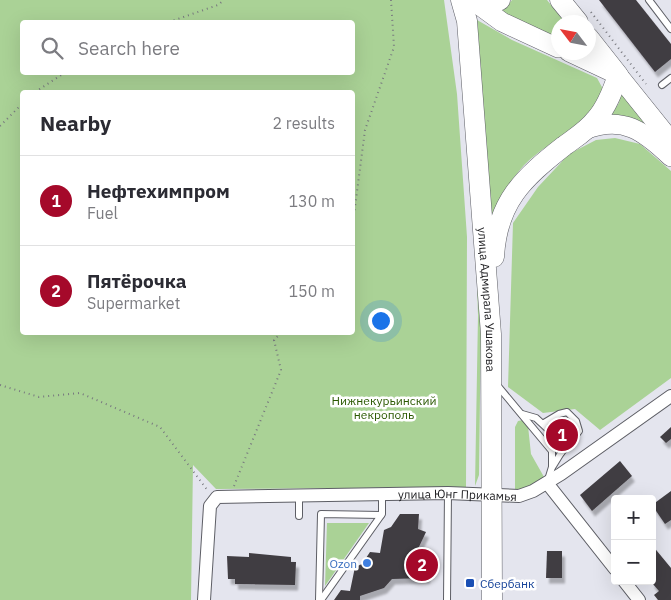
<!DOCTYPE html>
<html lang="en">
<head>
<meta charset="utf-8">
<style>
  body { margin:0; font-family:"IBM Plex Sans",sans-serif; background:#f7f7f7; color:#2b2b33 }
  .controls { position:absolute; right:15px; bottom:15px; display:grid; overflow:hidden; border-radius:5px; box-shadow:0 5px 20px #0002 }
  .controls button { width:45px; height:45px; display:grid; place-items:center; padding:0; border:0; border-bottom:1px solid #e1e1e2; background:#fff; color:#2b2b33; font:25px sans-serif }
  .compass { position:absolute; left:551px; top:15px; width:45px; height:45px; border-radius:50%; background:#fff; box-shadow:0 5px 20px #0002; rotate:302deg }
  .you { position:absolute; left:380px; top:320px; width:18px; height:18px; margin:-12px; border:4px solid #fff; border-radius:50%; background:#1a73e8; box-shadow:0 0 0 8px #1a73e833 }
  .badge { display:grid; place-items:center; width:32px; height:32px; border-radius:50%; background:#a5092a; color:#fff; font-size:16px; font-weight:700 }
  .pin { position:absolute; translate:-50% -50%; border:2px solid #fff; box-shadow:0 1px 5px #0006 }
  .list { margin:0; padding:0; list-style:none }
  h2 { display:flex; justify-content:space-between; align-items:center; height:65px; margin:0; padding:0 20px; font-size:21px }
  h2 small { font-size:16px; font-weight:400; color:#7c7c81 }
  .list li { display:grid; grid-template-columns:32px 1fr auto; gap:15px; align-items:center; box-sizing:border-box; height:90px; padding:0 20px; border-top:1px solid #e1e1e2 }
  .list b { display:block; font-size:19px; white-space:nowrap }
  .list p { margin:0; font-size:16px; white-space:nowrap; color:#7c7c81 }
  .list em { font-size:16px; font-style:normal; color:#7c7c81 }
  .icon { flex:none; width:28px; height:28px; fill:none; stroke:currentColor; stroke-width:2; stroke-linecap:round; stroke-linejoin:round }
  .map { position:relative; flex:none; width:671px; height:600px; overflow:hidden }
  .search { position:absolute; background:#fff; box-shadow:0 5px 20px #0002; left:20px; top:20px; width:335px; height:55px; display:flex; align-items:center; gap:12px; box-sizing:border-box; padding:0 18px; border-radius:5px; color:#7c7c81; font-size:19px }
  .panel { position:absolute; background:#fff; box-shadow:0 5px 20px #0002; left:20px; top:90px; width:335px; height:245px; border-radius:5px }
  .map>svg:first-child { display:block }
  .green { fill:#aad296; fill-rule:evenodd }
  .building { fill:#413d42; filter:url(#shadow) }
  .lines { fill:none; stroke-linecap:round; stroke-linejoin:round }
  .lane-casing { stroke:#5d5e65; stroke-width:8 }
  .street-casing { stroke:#5d5e65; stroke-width:14 }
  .secondary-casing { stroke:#5d5e65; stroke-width:20 }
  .primary-casing { stroke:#5d5e65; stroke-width:21 }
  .path { stroke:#78797f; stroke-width:2; stroke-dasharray:1 4; stroke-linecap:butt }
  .lane { stroke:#fff; stroke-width:6 }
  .street { stroke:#fff; stroke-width:12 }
  .secondary { stroke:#fff; stroke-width:19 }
  .primary { stroke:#fff; stroke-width:20 }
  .shop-dot { fill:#3f7fe0; stroke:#fff; stroke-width:2 }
  .transit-dot { fill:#1a4fb4; stroke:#fff; stroke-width:2 }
  .labels { text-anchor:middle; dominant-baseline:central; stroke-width:5; stroke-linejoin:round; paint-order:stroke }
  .street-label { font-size:12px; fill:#1d1d20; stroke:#fff }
  .park-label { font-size:12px; fill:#2b5902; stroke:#fff }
  .shop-label { font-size:12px; fill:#366cbe; stroke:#fff; text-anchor:end }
  .transit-label { font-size:12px; fill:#164399; stroke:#fff; text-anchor:start }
</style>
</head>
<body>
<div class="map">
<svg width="671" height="600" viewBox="0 0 671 600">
  <defs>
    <filter id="shadow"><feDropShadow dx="3" dy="5.5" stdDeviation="1" flood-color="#0004"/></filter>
  </defs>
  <rect width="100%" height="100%" fill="#e4e5ee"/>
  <g class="green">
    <path d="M0,0h444l13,94 10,143 -1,250 -250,2 -23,-24 -2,135h-191zM22,22h330v50h-330zM22,92h330v240h-330z"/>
    <polygon points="512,0 547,0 565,22 558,22 558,38 498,10 508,5"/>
    <path d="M477,20l35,20 85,38 6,11c-14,42 -58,50 -84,82 -12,14 -20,30 -28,46z"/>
    <polygon points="621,91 650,129 607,121 619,103"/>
    <polygon points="615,138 640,144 671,171 671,378 600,430 575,409 543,413 508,387 513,223 538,187 569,154 596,140"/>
    <polygon points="476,253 481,316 479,475 475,486 478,315"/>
    <polygon points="523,420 528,426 531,454 544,477 521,491 515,490 515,427 518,421"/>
    <polygon points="327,523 369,523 325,586"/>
  </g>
  <g class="building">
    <polygon points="599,0 636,0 671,44 671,59 655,72"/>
    <polygon points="566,418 573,430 563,439 555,439 554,446 545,435 553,435 554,428"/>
    <polygon points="671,427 671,439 666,443 660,437"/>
    <polygon points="620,461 632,476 592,511 580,495"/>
    <polygon points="671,491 671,520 665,524 652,505"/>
    <polygon points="400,514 419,514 418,529 426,532 417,551 427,551 427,578 392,579 384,588 360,596 360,600 334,600 341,590 350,591 355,567 362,564 370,552 380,553 384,530 391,527"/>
    <polygon points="652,545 671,568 671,600 658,600 654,595 659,591 652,583"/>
    <polygon points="547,551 562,551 562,578 546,578"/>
    <polygon points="249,553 291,557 291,562 296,562 295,585 235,584 235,579 228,579 227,556 249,557"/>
  </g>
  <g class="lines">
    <defs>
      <g id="lane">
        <polyline points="649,0 671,29"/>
        <polyline points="662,85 671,78"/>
        <polyline points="497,385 552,451 552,467 548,480"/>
        <polyline points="522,414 536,418 550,431"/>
        <polyline points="544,423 559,414 567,412 576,421 579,431 561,453"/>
        <polyline points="553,466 561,453 559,442"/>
        <polyline points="299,516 299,494"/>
        <polyline points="319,600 321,514 381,515"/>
        <polyline points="321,600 382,514 382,494"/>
        <polyline points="447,600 448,493"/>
      </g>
      <g id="street">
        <polyline points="547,483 615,569"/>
        <polyline points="624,581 639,600"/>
        <path id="s1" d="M204,600l6,-94 7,-9 231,-4 71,3 14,-5 28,-17 110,-78"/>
      </g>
      <g id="secondary">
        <polyline points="472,0 502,22 558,48"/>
        <polyline points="569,52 618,75 671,141"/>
        <path d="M585,130c38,-15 59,1 86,27"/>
      </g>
      <g id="primary">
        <path id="s2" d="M461,0l6,21 24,313 1,266"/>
        <polyline points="472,0 486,5 500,0"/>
        <polyline points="560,0 578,22"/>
        <path d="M494,257c3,-55 29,-79 70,-111 11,-8 24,-16 32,-27 11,-12 17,-29 22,-44l-30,-38"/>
      </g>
    </defs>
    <use href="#lane" class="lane-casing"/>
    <use href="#street" class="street-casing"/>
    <use href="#secondary" class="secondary-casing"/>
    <use href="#primary" class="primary-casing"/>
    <g class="path">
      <polyline points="591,12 646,84"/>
      <polyline points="169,22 218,5 224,0"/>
      <polyline points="35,92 66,72"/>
      <polyline points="0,126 22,104"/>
      <polyline points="352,230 365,130 394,47 391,0"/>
      <polyline points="0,385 39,397 80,393 160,427 208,491"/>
      <polyline points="234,486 281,370 274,340 282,332"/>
    </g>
    <use href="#lane" class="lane"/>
    <use href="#street" class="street"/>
    <use href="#secondary" class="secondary"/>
    <use href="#primary" class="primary"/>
  </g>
  <circle class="shop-dot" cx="367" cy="563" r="5"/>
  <rect class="transit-dot" x="465" y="578" width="10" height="10" rx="2.5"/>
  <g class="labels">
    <g class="street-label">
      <text stroke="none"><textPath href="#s2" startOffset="301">улица Адмирала Ушакова</textPath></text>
      <text stroke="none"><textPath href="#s1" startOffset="346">улица Юнг Прикамья</textPath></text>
    </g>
    <g class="park-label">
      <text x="384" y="400">Нижнекурьинский<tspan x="384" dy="14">некрополь</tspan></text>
    </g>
    <g class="shop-label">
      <text x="357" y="563">Ozon</text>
    </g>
    <g class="transit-label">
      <text x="480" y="583">Сбербанк</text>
    </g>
  </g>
</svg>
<div class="controls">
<button>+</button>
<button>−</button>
</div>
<svg class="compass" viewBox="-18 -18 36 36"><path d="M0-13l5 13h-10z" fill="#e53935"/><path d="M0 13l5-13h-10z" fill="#7c7c81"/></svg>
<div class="you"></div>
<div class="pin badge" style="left:562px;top:435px">1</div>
<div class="pin badge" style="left:422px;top:565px">2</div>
<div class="search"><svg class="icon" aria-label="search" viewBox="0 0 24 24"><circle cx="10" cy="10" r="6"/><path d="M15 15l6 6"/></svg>Search here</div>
<section class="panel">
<h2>Nearby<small>2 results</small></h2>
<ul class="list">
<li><span class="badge">1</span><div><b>Нефтехимпром</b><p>Fuel</p></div><em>130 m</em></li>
<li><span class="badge">2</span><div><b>Пятёрочка</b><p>Supermarket</p></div><em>150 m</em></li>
</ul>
</section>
</div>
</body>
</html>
